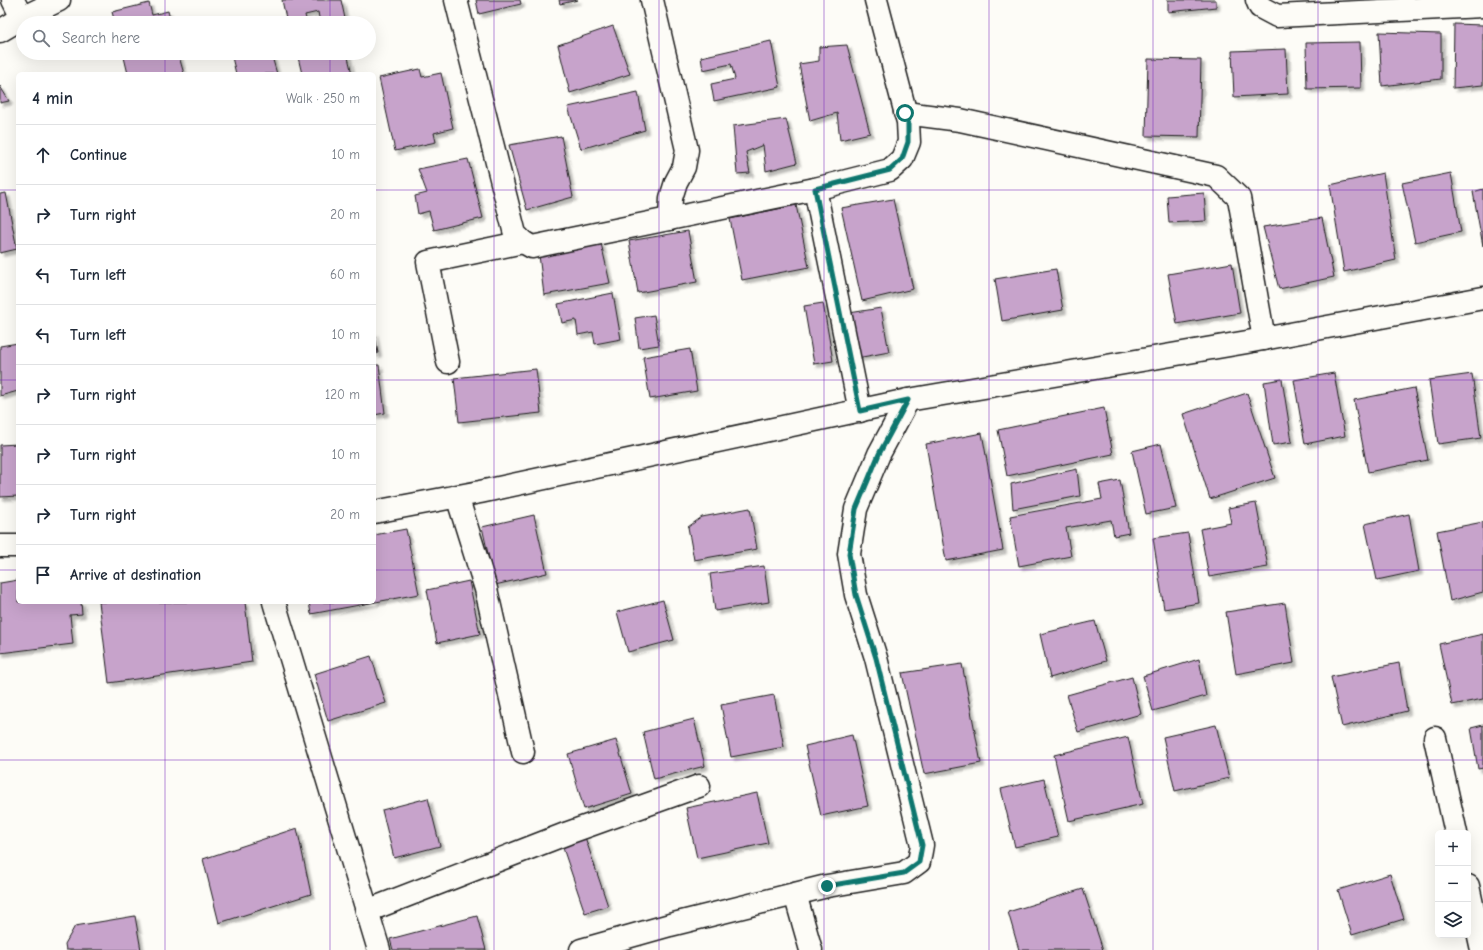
<!DOCTYPE html>
<html lang="en">
<head>
<meta charset="utf-8">
<style>
  body { margin:0; font-family:"Comic Neue",sans-serif; background:#f2f2f3; color:#1f2937 }
  .controls { position:absolute; right:12px; bottom:12px; display:grid; overflow:hidden; border-radius:6px; box-shadow:0 4px 16px #0002 }
  .controls button { width:36px; height:36px; display:grid; place-items:center; padding:0; border:0; border-bottom:1px solid #e0e1e3; background:#fff; color:#1f2937; font:20px sans-serif }
  .stop { position:absolute; width:12px; height:12px; margin:-9px; border:3px solid #0f766e; border-radius:50%; background:#fff }
  .stop.end { background:#0f766e; border-color:#fff; box-shadow:0 1px 4px #0008 }
  .list { margin:0; padding:0; list-style:none }
  h2 { display:flex; justify-content:space-between; align-items:center; height:52px; margin:0; padding:0 16px; font-size:17px }
  h2 small { font-size:13px; font-weight:400; color:#747a83 }
  .list li { display:grid; grid-template-columns:26px 1fr auto; gap:12px; align-items:center; box-sizing:border-box; height:60px; padding:0 16px; border-top:1px solid #e0e1e3 }
  .list b { display:block; font-size:15px; white-space:nowrap }
  .list em { font-size:13px; font-style:normal; color:#747a83 }
  .icon { flex:none; width:22px; height:22px; fill:none; stroke:currentColor; stroke-width:2; stroke-linecap:round; stroke-linejoin:round }
  .map { position:relative; flex:none; width:1483px; height:950px; overflow:hidden }
  .search { position:absolute; background:#fff; box-shadow:0 4px 16px #0002; left:16px; top:16px; width:360px; height:44px; display:flex; align-items:center; gap:10px; box-sizing:border-box; padding:0 14px; border-radius:22px; color:#747a83; font-size:15px }
  .panel { position:absolute; background:#fff; box-shadow:0 4px 16px #0002; left:16px; top:72px; width:360px; height:532px; border-radius:6px }
  .map>svg:first-child { display:block }
  .building { fill:#c7a3cb; stroke:#1c1c1c; filter:url(#shadow) }
  .lines { fill:none; stroke-linecap:round; stroke-linejoin:round }
  .minor-casing { stroke:#1c1c1c; stroke-width:25 }
  .minor { stroke:#fdfcf7; stroke-width:22 }
  .route { stroke:#0f766e; stroke-width:5 }
  .grid { fill:none; stroke:#7b2cbf; stroke-width:1; stroke-opacity:0.55 }
</style>
</head>
<body>
<div class="map">
<svg width="1483" height="950" viewBox="0 0 1483 950">
  <defs>
    <filter id="shadow"><feDropShadow dx="3.5" dy="3.5" stdDeviation="1" flood-color="#0004"/></filter>
  </defs>
  <rect width="100%" height="100%" fill="#fdfcf7"/>
  <filter id="ink" filterUnits="userSpaceOnUse"><feTurbulence type="fractalNoise" baseFrequency=".025" numOctaves="2"/><feDisplacementMap in="SourceGraphic" scale="8" xChannelSelector="R" yChannelSelector="G"/><feConvolveMatrix kernelMatrix="1 2 1 2 8 2 1 2 1" color-interpolation-filters="sRGB"/></filter>
  <g filter="url(#ink)">
    <g class="building">
      <polygon points="282,0 341,0 346,23 320,23 318,12 305,15 307,23 287,23"/>
      <polygon points="476,0 520,0 521,4 479,14"/>
      <polygon points="559,0 578,0 560,4"/>
      <polygon points="1168,0 1216,0 1216,7 1168,12"/>
      <polygon points="149,3 152,15 168,11 171,23 115,23 112,12"/>
      <polygon points="1454,24 1483,25 1483,85 1453,88"/>
      <polygon points="613,26 630,74 570,93 558,45"/>
      <polygon points="1379,32 1441,34 1441,79 1382,86"/>
      <polygon points="771,41 780,87 714,101 711,84 735,79 731,64 703,70 701,57"/>
      <polygon points="1360,42 1361,88 1307,89 1306,43"/>
      <polygon points="847,45 870,133 840,140 837,113 810,121 799,64 819,61 819,47"/>
      <polygon points="1286,49 1288,94 1234,97 1232,51"/>
      <polygon points="123,53 178,53 184,74 128,74"/>
      <polygon points="271,53 277,74 236,74 232,57"/>
      <polygon points="297,53 347,53 352,74 302,74"/>
      <polygon points="1148,59 1201,60 1199,137 1146,136"/>
      <polygon points="420,69 422,77 441,73 453,128 434,133 436,142 395,151 379,78"/>
      <polygon points="0,86 9,101 0,103"/>
      <polygon points="638,92 645,130 581,149 568,107"/>
      <polygon points="786,119 797,163 766,171 763,145 746,152 750,173 737,174 733,126"/>
      <polygon points="561,136 573,197 527,210 509,145"/>
      <polygon points="468,159 483,218 434,230 429,211 418,214 415,196 427,193 418,169"/>
      <polygon points="1383,173 1396,260 1344,272 1330,185"/>
      <polygon points="1451,173 1461,232 1415,242 1402,183"/>
      <polygon points="1483,189 1483,246 1473,192"/>
      <polygon points="6,193 17,249 0,253 0,194"/>
      <polygon points="1204,193 1206,221 1169,223 1167,196"/>
      <polygon points="893,199 913,289 862,301 841,208"/>
      <polygon points="796,205 809,267 742,280 730,219"/>
      <polygon points="1322,218 1334,277 1279,289 1263,227"/>
      <polygon points="688,231 697,282 638,293 629,241"/>
      <polygon points="601,243 610,283 544,295 539,255"/>
      <polygon points="1232,263 1240,313 1177,324 1168,274"/>
      <polygon points="1056,269 1063,310 1002,321 995,279"/>
      <polygon points="613,293 621,339 595,344 593,332 578,335 576,320 562,323 558,304"/>
      <polygon points="823,303 833,361 814,364 804,306"/>
      <polygon points="881,308 889,352 857,358 849,313"/>
      <polygon points="654,315 659,345 639,348 635,318"/>
      <polygon points="374,332 378,353 374,354"/>
      <polygon points="18,343 18,391 0,396 0,346"/>
      <polygon points="690,349 697,391 650,399 643,357"/>
      <polygon points="374,365 379,365 385,413 374,415"/>
      <polygon points="536,369 541,413 459,422 454,378"/>
      <polygon points="1334,373 1345,436 1305,444 1294,380"/>
      <polygon points="1472,374 1481,438 1438,444 1429,380"/>
      <polygon points="1282,379 1292,442 1273,445 1264,382"/>
      <polygon points="1414,388 1428,460 1368,472 1354,400"/>
      <polygon points="1247,393 1275,478 1210,499 1183,414"/>
      <polygon points="1104,408 1113,454 1007,476 998,430"/>
      <polygon points="982,433 1003,550 946,561 926,444"/>
      <polygon points="18,444 18,496 0,497 0,445"/>
      <polygon points="1161,444 1176,508 1146,514 1132,451"/>
      <polygon points="1077,469 1080,496 1013,509 1011,484"/>
      <polygon points="1120,480 1129,533 1114,536 1111,520 1066,528 1071,556 1019,566 1010,516 1102,499 1099,484"/>
      <polygon points="1256,503 1268,567 1209,577 1200,529 1231,523 1228,508"/>
      <polygon points="750,508 757,549 694,560 688,527 702,517"/>
      <polygon points="1409,514 1419,571 1377,580 1365,524"/>
      <polygon points="534,515 547,573 495,585 482,527"/>
      <polygon points="1483,522 1483,592 1450,601 1437,531"/>
      <polygon points="406,529 419,594 311,614 309,602 374,602 374,535"/>
      <polygon points="1188,533 1199,603 1164,609 1153,538"/>
      <polygon points="764,566 769,602 715,611 710,574"/>
      <polygon points="18,580 18,602 81,602 82,614 70,615 73,644 0,653 0,583"/>
      <polygon points="469,581 480,634 437,643 427,590"/>
      <polygon points="663,600 674,640 628,652 617,612"/>
      <polygon points="99,602 245,602 252,662 109,683"/>
      <polygon points="1285,603 1294,663 1236,674 1226,612"/>
      <polygon points="1095,621 1106,661 1050,678 1040,634"/>
      <polygon points="1483,634 1483,699 1452,705 1439,644"/>
      <polygon points="371,656 386,703 328,721 314,674"/>
      <polygon points="1199,659 1206,696 1153,711 1143,676"/>
      <polygon points="1399,663 1407,711 1342,727 1331,677"/>
      <polygon points="962,664 981,763 924,774 902,673"/>
      <polygon points="1132,677 1141,714 1078,732 1067,695"/>
      <polygon points="774,695 784,747 731,757 721,705"/>
      <polygon points="694,719 705,766 654,779 643,732"/>
      <polygon points="1216,725 1229,778 1175,791 1163,737"/>
      <polygon points="1483,725 1483,768 1478,769 1471,728"/>
      <polygon points="852,735 868,806 821,816 805,746"/>
      <polygon points="1128,737 1143,804 1069,821 1054,755"/>
      <polygon points="616,740 632,794 584,809 568,754"/>
      <polygon points="1044,779 1058,837 1015,847 1001,789"/>
      <polygon points="757,793 768,843 697,858 686,808"/>
      <polygon points="428,798 440,846 394,858 382,810"/>
      <polygon points="297,828 311,894 219,923 203,859"/>
      <polygon points="585,837 608,906 585,913 562,845"/>
      <polygon points="1390,874 1404,919 1352,935 1338,890"/>
      <polygon points="1083,889 1103,950 1019,950 1008,912"/>
      <polygon points="135,916 141,950 66,950 65,944 75,926"/>
      <polygon points="477,916 486,950 393,950 390,939"/>
    </g>
    <g class="lines">
      <defs>
        <g id="minor">
          <polyline points="13,0 22,18"/>
          <polyline points="456,0 515,234 523,242 532,247 815,189 890,170 902,159 909,142 908,122 876,0"/>
          <polyline points="652,0 687,150 684,167 676,182 671,198 670,219"/>
          <polyline points="1257,0 1260,7 1277,16 1483,6"/>
          <polyline points="0,31 22,18 59,0"/>
          <polyline points="905,113 960,120 1216,176 1239,198 1264,339"/>
          <polyline points="815,189 860,411"/>
          <polyline points="448,362 428,262 523,242"/>
          <polyline points="457,496 486,589 523,752"/>
          <polyline points="374,512 480,492 908,400 1247,342 1483,298"/>
          <polyline points="0,546 18,546"/>
          <polyline points="274,602 379,950"/>
          <polyline points="1435,738 1456,833"/>
          <polyline points="1468,886 1482,950"/>
          <polyline points="795,894 811,950"/>
          <polyline points="367,911 568,833 699,786"/>
          <polyline points="581,950 670,925 827,886 904,873 919,862 922,845 876,658 856,595 849,554 856,509 879,454 908,400"/>
        </g>
      </defs>
      <use href="#minor" class="minor-casing"/>
      <use href="#minor" class="minor"/>
    </g>
  </g>
  <g class="lines" filter="url(#ink)">
    <polyline class="route" points="827,886 904,873 919,862 922,845 876,658 856,595 849,554 856,509 879,454 908,400 860,411 815,189 890,170 902,159 908,142 908,122 905,113"/>
  </g>
  <path class="grid" d="M165,0v23M330,0v23M494,0v950M659,0v950M824,0v950M989,0v950M1153,0v950M1318,0v950M165,53v21M330,53v21M0,190h18M374,190h1109M0,380h18M374,380h1109M0,570h18M374,570h1109M165,602v348M330,602v348M0,760h1483"/>
</svg>
<div class="controls">
<button>+</button>
<button>−</button>
<button><svg class="icon" aria-label="layers" viewBox="0 0 24 24"><path d="M12 4l9 5-9 5-9-5zM3 14l9 5 9-5"/></svg></button>
</div>
<div class="stop" style="left:905px;top:113px"></div>
<div class="stop end" style="left:827px;top:886px"></div>
<div class="search"><svg class="icon" aria-label="search" viewBox="0 0 24 24"><circle cx="10" cy="10" r="6"/><path d="M15 15l6 6"/></svg>Search here</div>
<section class="panel">
<h2>4 min<small>Walk · 250 m</small></h2>
<ul class="list">
<li><svg class="icon" aria-label="ahead" viewBox="0 0 24 24"><path d="M12 20V5M6 11l6-6 6 6"/></svg><div><b>Continue</b></div><em>10 m</em></li>
<li><svg class="icon" aria-label="right" viewBox="0 0 24 24"><path d="M7 20v-9h11M14 6l5 5-5 5"/></svg><div><b>Turn right</b></div><em>20 m</em></li>
<li><svg class="icon" aria-label="left" viewBox="0 0 24 24"><path d="M17 20v-9H6M10 6l-5 5 5 5"/></svg><div><b>Turn left</b></div><em>60 m</em></li>
<li><svg class="icon" aria-label="left" viewBox="0 0 24 24"><path d="M17 20v-9H6M10 6l-5 5 5 5"/></svg><div><b>Turn left</b></div><em>10 m</em></li>
<li><svg class="icon" aria-label="right" viewBox="0 0 24 24"><path d="M7 20v-9h11M14 6l5 5-5 5"/></svg><div><b>Turn right</b></div><em>120 m</em></li>
<li><svg class="icon" aria-label="right" viewBox="0 0 24 24"><path d="M7 20v-9h11M14 6l5 5-5 5"/></svg><div><b>Turn right</b></div><em>10 m</em></li>
<li><svg class="icon" aria-label="right" viewBox="0 0 24 24"><path d="M7 20v-9h11M14 6l5 5-5 5"/></svg><div><b>Turn right</b></div><em>20 m</em></li>
<li><svg class="icon" aria-label="arrive" viewBox="0 0 24 24"><path d="M6 21V4h12l-3 4 3 4H6"/></svg><div><b>Arrive at destination</b></div></li>
</ul>
</section>
</div>
</body>
</html>
